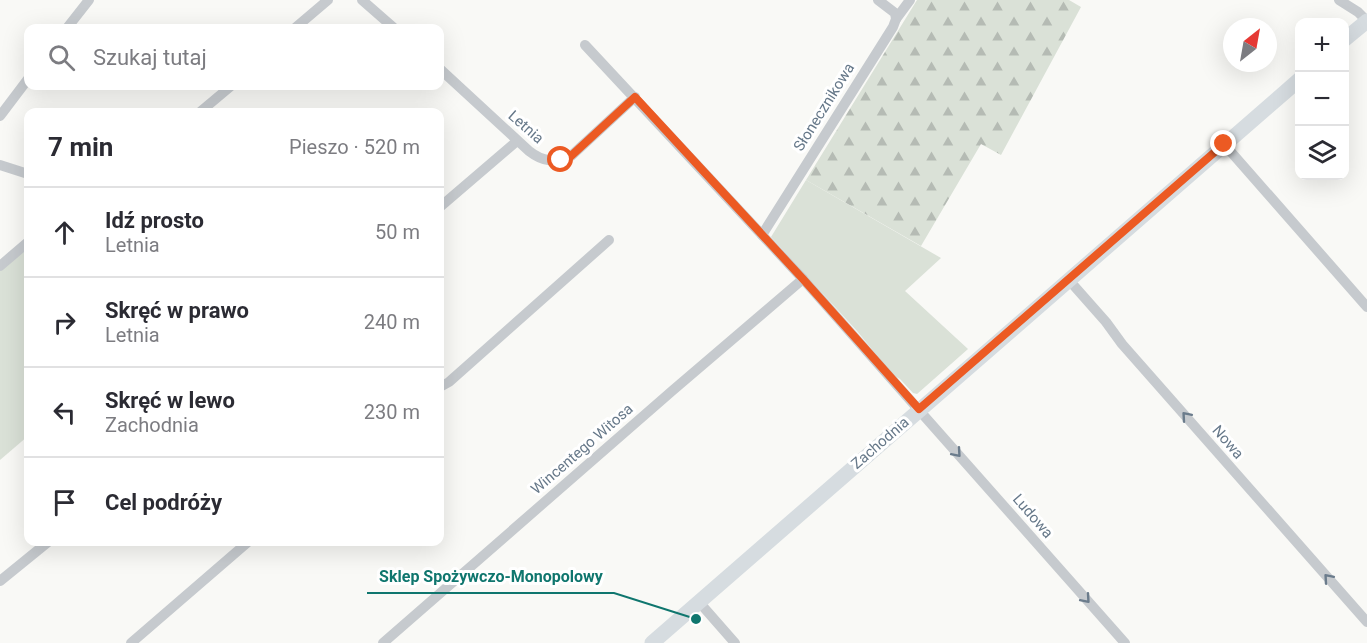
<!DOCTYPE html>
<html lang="pl">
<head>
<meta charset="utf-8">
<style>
  body { margin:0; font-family:Roboto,sans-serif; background:#f7f7f7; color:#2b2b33 }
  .controls { position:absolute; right:18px; top:18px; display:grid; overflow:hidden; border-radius:12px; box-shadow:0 6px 24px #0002 }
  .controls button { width:54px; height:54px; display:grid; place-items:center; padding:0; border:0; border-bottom:2px solid #e1e1e2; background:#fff; color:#2b2b33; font:30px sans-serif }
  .compass { position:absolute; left:1223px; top:18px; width:54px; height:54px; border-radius:50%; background:#fff; box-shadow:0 6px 24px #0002; rotate:31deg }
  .stop { position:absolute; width:18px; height:18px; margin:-14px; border:4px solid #ec5a23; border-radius:50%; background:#fff }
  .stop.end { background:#ec5a23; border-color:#fff; box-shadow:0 2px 6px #0008 }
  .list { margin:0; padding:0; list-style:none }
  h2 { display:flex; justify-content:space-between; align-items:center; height:78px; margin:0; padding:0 24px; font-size:26px }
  h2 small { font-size:20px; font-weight:400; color:#7c7c81 }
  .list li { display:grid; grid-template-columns:39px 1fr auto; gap:18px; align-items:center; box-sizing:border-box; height:90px; padding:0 24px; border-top:2px solid #e1e1e2 }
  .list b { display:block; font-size:22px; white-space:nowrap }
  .list p { margin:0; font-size:20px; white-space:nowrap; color:#7c7c81 }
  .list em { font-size:20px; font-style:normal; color:#7c7c81 }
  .icon { flex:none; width:33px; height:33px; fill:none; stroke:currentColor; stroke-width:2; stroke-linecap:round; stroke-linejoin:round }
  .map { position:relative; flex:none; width:1367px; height:643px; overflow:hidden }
  .search { position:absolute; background:#fff; box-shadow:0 6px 24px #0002; left:24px; top:24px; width:420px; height:66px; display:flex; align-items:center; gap:15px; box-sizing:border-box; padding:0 21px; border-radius:12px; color:#7c7c81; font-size:22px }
  .panel { position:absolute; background:#fff; box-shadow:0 6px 24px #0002; left:24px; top:108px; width:420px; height:438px; border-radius:12px }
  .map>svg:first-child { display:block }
  .grass { fill:#dae1d7 }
  .forest { fill:url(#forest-firs) }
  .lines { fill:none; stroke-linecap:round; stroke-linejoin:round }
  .street { stroke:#c6cace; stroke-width:10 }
  .secondary { stroke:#d6dce0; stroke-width:15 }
  .oneway { stroke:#6b7c8c }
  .route { stroke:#ec5a23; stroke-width:8 }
  .labels { text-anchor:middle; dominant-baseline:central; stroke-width:6; stroke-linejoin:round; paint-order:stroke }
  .street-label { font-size:15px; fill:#667889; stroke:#fff }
  .leader { fill:none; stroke:#0f766e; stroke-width:2 }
  .callout-dot { fill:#0f766e; stroke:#fff; stroke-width:2 }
  .callout-label { font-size:16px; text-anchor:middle; font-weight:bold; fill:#0f766e; stroke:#fff; stroke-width:6; stroke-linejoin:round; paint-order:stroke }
</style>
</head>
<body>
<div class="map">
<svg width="1367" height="643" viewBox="0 0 1367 643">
  <defs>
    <pattern id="forest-firs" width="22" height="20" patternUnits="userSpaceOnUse" patternTransform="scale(1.5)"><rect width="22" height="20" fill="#dae1d7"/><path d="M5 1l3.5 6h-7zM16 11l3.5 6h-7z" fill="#b5bbb4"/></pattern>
  </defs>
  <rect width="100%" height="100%" fill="#f9f9f6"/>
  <g class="grass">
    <polygon points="806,180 941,258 905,291 968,349 917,394 913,393 900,379 893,375 857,331 771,237"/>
    <polygon points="28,247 28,436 0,460 0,271"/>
  </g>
  <polygon class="forest" points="917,0 1069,0 1081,7 1001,155 981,144 921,246 806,180"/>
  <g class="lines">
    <g class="street">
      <polyline points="362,0 394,28"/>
      <polyline points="1339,0 1358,12 1367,21"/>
      <polyline points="896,19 910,0"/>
      <polyline points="67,28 89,0"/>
      <polyline points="295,28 328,0"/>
      <polyline points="585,45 803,279 1125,643"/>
      <path d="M440,69l89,82c14,11 26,12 42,5l64,-59"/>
      <polyline points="200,112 231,86"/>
      <polyline points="0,116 28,79"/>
      <polyline points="1224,144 1367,307"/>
      <polyline points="0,165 28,174"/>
      <polyline points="440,207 517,141"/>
      <polyline points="762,235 893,27 896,19 895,13 878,0"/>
      <polyline points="0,266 28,242"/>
      <polyline points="1068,279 1106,322 1122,344 1367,622"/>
      <polyline points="440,387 449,382 609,240"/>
      <polyline points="0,581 48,542"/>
      <polyline points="699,602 735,643"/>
      <polyline points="131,643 248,542"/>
      <polyline points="383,643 672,391 803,279"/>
    </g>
    <g class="secondary">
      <polyline points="1344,40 1367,21"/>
      <polyline points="652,643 1300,79"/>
    </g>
  </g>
  <defs><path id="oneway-chevron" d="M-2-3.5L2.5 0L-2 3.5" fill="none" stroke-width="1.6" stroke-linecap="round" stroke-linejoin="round" transform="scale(1.5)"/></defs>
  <g class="oneway">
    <use href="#oneway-chevron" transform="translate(1186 416) rotate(-131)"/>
    <use href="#oneway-chevron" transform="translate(957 453) rotate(49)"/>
    <use href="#oneway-chevron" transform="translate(1328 578) rotate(-131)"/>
    <use href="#oneway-chevron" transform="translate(1086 599) rotate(49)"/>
  </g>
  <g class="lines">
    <polyline class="route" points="561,160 571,156 635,97 803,279 919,409 1224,144"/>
  </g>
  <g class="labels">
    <g class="street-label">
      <text transform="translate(824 107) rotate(-58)">Słonecznikowa</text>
      <text transform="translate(526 127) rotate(41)">Letnia</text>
      <text transform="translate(1228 442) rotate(49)">Nowa</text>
      <text transform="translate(880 443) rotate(-41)">Zachodnia</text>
      <text transform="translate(582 449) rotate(-41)">Wincentego Witosa</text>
      <text transform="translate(1033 516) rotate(49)">Ludowa</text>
    </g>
  </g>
  <path class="leader" d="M696 619L614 593H367"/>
  <circle class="callout-dot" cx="696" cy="619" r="6"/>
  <g class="callout-label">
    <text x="491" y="582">Sklep Spożywczo-Monopolowy</text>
  </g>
</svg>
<div class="controls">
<button>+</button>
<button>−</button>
<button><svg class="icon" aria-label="layers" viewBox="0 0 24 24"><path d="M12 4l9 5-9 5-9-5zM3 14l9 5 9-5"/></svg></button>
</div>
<svg class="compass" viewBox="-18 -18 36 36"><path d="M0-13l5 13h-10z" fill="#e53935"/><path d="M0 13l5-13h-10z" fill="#7c7c81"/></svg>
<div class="stop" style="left:561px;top:160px"></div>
<div class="stop end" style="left:1224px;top:144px"></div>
<div class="search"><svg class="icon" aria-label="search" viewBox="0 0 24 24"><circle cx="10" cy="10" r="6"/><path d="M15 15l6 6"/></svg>Szukaj tutaj</div>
<section class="panel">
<h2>7 min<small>Pieszo · 520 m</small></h2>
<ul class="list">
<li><svg class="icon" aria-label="ahead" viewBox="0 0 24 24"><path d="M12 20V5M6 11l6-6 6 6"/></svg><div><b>Idź prosto</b><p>Letnia</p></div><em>50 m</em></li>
<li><svg class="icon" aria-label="right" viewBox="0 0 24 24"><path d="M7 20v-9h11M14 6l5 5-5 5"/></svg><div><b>Skręć w prawo</b><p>Letnia</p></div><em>240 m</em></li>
<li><svg class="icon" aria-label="left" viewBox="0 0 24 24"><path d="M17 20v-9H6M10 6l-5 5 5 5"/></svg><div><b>Skręć w lewo</b><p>Zachodnia</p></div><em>230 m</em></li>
<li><svg class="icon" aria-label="arrive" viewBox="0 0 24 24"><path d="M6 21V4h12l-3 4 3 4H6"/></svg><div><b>Cel podróży</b></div></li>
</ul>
</section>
</div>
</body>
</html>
